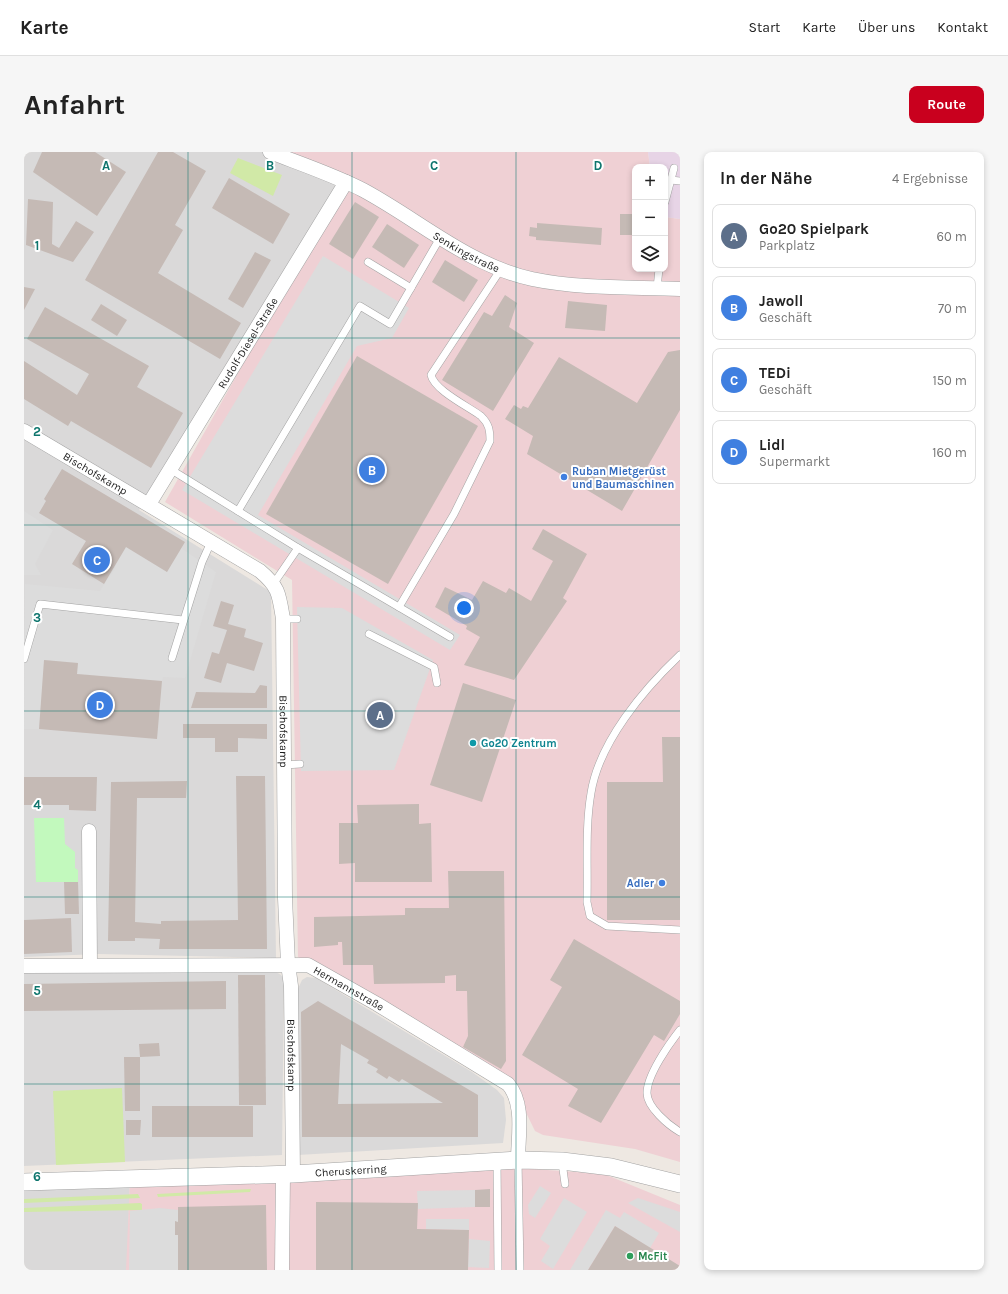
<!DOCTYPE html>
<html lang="de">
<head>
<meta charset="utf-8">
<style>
  body { margin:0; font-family:Karla,sans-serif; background:#f6f6f6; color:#222 }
  .controls { position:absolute; right:12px; top:12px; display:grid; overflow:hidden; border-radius:8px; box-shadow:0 2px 6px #0003 }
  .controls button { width:36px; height:36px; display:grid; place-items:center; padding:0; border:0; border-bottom:1px solid #e0e0e0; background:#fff; color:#222; font:20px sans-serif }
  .you { position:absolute; left:440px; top:456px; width:14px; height:14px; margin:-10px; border:3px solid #fff; border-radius:50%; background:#1a73e8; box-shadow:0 0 0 6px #1a73e833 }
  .badge { display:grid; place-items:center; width:26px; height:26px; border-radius:50%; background:#c9001e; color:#fff; font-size:13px; font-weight:700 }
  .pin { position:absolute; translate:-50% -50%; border:2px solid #fff; box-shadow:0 1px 4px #0006 }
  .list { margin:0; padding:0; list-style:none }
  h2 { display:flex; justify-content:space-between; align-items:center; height:52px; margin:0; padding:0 16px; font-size:17px }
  h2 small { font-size:13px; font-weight:400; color:#767676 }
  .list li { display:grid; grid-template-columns:26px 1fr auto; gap:12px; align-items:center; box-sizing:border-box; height:64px; margin:0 8px 8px; padding:0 8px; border:1px solid #e0e0e0; border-radius:8px }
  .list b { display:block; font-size:15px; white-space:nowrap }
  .list p { margin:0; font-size:13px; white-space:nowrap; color:#767676 }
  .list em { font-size:13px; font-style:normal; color:#767676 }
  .icon { flex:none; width:22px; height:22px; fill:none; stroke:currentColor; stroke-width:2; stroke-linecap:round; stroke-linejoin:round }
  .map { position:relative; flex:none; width:656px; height:1118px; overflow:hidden; border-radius:8px }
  header { display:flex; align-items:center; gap:24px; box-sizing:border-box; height:56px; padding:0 20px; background:#fff; border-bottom:1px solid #e0e0e0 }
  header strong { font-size:19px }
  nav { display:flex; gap:22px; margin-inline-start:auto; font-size:14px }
  .intro { display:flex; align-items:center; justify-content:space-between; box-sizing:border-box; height:96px; padding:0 24px }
  h1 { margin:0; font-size:28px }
  .button { padding:10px 18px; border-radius:8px; background:#c9001e; color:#fff; font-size:14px; font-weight:700 }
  main { display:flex; gap:24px; padding:0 24px }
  aside { flex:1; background:#fff; border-radius:8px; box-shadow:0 2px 6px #0003 }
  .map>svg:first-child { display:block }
  .residential { fill:#dad9d9 }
  .commercial { fill:#efd0d4 }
  .industrial { fill:#e7d4e6 }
  .grass { fill:#d1e9a7 }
  .park { fill:#c2f9bd }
  .parking { fill:#dcdcdc }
  .building { fill:#c5bab5; fill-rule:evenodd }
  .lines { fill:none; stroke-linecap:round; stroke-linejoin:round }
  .service-casing { stroke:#a3a3a3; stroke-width:8 }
  .minor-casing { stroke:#a3a3a3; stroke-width:15 }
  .tertiary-casing { stroke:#a3a3a3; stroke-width:18 }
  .service { stroke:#fff; stroke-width:7 }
  .minor { stroke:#fff; stroke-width:14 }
  .tertiary { stroke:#fff; stroke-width:17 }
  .grid { fill:none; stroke:#0f766e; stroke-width:1; stroke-opacity:0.55 }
  .shop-dot { fill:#3f7fe0; stroke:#fff; stroke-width:1.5 }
  .culture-dot { fill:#0f9aa8; stroke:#fff; stroke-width:1.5 }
  .leisure-dot { fill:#2e9e5b; stroke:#fff; stroke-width:1.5 }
  .labels { text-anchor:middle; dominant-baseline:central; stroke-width:4; stroke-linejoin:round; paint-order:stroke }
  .street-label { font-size:11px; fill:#1c1c1c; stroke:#fff }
  .shop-label { font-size:11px; font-weight:bold; fill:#366cbe; stroke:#fff; text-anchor:start }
  .culture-label { font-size:11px; font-weight:bold; fill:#0d838f; stroke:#fff; text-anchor:start }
  .leisure-label { font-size:11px; font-weight:bold; fill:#27864d; stroke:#fff; text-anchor:start }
  .grid-label { font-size:13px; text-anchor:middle; font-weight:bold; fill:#0f766e; stroke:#fff; stroke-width:4; stroke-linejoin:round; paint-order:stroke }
</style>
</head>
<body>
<header>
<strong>Karte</strong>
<nav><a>Start</a><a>Karte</a><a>Über uns</a><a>Kontakt</a></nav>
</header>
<div class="intro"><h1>Anfahrt</h1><a class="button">Route</a></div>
<main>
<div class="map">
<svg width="656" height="1118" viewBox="0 0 656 1118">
  <rect width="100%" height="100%" fill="#eee8e2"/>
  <g class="residential">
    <polygon points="0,0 249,0 321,31 115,358 247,440 252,806 75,802 0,805"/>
    <polygon points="0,814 252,820 257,823 260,827 258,1003 0,1014"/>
    <polygon points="283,825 292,826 448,920 473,938 480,946 482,968 479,991 274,1003 273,839 278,828"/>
    <polygon points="106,1026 103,1118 0,1118 0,1031"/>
  </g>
  <g class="commercial">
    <polygon points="249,0 624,0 626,15 611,15 611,117 641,117 641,65 656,67 656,1010 611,997 519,983 511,979 493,942 274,805 268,428 141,350 321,32"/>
    <polygon points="469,1011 509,1017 580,1022 656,1053 656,1118 102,1118 106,1026"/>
  </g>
  <polygon class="industrial" points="624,0 656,0 656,67 641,65 641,15 626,15"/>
  <g class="grass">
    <polygon points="214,6 258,23 249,44 206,21"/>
    <polygon points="98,936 101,1010 32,1013 29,939"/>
    <polygon points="227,1037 226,1040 134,1045 133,1042"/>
    <polygon points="114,1042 116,1046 0,1051 0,1047"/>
    <polygon points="116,1051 118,1052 118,1058 0,1060 0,1056"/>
  </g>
  <polygon class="park" points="10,666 40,666 41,692 51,700 51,716 54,718 54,730 12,730"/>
  <g class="parking">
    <polygon points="299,104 385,156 368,186 333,194 234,363 436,483 426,498 158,338"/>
    <polygon points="0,359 29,378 11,412 17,423 0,423"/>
    <polygon points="102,395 143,420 157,396 192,420 161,526 139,525 138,529 53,522 54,511 21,508 15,577 0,577 1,432 76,439"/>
    <polygon points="273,455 318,456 409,508 370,618 277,619"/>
    <polygon points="516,1034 527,1041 511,1066 505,1062 504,1053"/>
    <polygon points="451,1038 451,1055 394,1057 393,1039"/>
    <polygon points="540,1046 563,1060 529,1117 517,1109 526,1094 516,1087"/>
    <polygon points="614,1046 656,1060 656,1080 604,1051"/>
    <polygon points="136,1056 154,1058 154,1070 151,1070 151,1083 154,1083 154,1118 105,1118 106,1059"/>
    <polygon points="582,1058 596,1066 600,1060 635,1081 626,1096 591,1074 564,1118 546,1118"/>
    <polygon points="402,1067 445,1067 445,1078 402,1077"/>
    <polygon points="445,1087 466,1089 465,1116 444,1115"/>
  </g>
  <g class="building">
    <polygon points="18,0 71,0 102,20 73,64 9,20"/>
    <polygon points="134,0 149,0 182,19 151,73 159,78 134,121 217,171 196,207 61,128"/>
    <polygon points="205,26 266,62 249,92 188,56"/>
    <polygon points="4,47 29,50 28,92 35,96 52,69 70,80 49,110 2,93"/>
    <polygon points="331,50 355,65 329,107 305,92"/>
    <rect x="596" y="62" width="15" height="21"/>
    <polygon points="513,71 578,76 577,93 512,88 512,85 505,84 506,75 513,76"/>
    <polygon points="363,72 395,93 380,116 348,95"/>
    <polygon points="231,100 247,108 219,156 204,147"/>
    <polygon points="421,108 454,128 440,150 408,130"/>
    <polygon points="0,135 11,137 0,158"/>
    <polygon points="481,143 493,151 485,175 510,191 469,259 418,228 460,160 468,164"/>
    <polygon points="544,149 583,153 581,179 541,176"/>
    <polygon points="77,152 103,168 93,184 67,168"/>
    <polygon points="21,155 125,214 113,235 159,261 127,316 47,269 44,274 0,247 0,209 53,243 65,222 3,187"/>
    <polygon points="656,198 656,258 598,359 503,302 509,284 481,267 490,253 497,257 499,254 504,256 535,205 613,251 644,200"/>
    <polygon points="333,204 454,274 364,432 242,362"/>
    <polygon points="38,317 161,390 143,420 102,395 80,432 48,412 62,389 15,361 22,349 20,347"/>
    <polygon points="519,377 563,402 539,446 543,449 490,528 440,513 456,485 442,477 443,474 411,455 421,435 448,448 459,429 482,441 485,436 507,449 529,409 508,397"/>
    <polygon points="197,449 210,453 204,472 222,477 220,485 239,491 230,519 203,511 197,531 180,526 188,500 195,502 203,478 189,474"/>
    <polygon points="20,508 54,511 53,522 138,529 133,587 15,577"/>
    <polygon points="439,531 492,548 458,650 406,633"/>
    <polygon points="236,533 243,534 243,556 167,556 172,540 231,541"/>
    <polygon points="159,572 243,572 243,587 214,586 214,600 191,600 191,586 159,586"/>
    <polygon points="638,585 656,585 656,768 583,768 583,630 639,630"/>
    <polygon points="212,624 241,624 243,797 135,797 136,787 111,786 111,789 84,789 87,630 163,629 162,646 113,646 111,770 137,772 137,769 214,768"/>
    <polygon points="0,625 73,625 72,659 45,658 45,653 0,653"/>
    <polygon points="395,652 395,672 407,671 408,730 331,730 331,711 315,712 315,671 334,671 333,653"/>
    <polygon points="424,719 480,719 482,909 477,917 439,895 444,884 443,839 432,839 432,823 421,824 421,831 350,832 349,813 319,813 318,790 314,790 314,793 290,795 290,765 381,763 381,756 425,756"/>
    <polygon points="40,730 54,730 55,762 41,762"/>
    <polygon points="47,766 48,800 0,802 0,768"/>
    <polygon points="550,787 656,849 656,862 640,889 630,883 577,971 544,954 554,937 498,903 538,835 526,828"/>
    <polygon points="214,823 241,823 242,953 215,953"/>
    <polygon points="202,829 202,857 0,859 0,832"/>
    <path d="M294,849l160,94v42h-176l-1,-125zM317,892l28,16 -2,3 11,6 -2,3 11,7 2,-3 10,6 3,-3 41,24 -105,1z"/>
    <polygon points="135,891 136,904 116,905 115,892"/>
    <polygon points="100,905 116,905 116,959 101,959"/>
    <rect x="128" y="954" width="101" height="31"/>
    <polygon points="102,968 117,968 116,983 102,983"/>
    <polygon points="466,1037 466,1055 451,1055 451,1038"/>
    <polygon points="292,1050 394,1051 393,1077 445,1078 444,1118 292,1118"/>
    <polygon points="242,1053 243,1118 154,1118 154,1083 151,1083 151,1069 154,1070 154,1055"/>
    <polygon points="591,1074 656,1114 656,1118 564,1118"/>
  </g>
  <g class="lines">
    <defs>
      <g id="service">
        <polyline points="647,28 656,29"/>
        <polyline points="641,50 650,16"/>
        <polyline points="344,110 387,136"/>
        <polyline points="633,136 635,117"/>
        <polyline points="146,317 274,396 250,431"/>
        <polyline points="214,359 336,154 366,172 416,86"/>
        <polyline points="274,396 426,485"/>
        <path d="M375,455l55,-93 36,-73c0,-11 -1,-17 -9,-25 -12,-9 -47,-26 -50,-41l70,-106"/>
        <polyline points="259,467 273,467"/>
        <polyline points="345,482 410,515 413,531"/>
        <path d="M656,503c-36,34 -81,87 -89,138 -6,35 -3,73 -4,109l3,14 17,10 73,4"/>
        <polyline points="148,506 178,410 187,390"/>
        <polyline points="0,507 16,452 159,468"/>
        <polyline points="261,613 276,612"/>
        <path d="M656,878c-11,14 -33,45 -33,63 0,14 21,32 33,39"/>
        <polyline points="494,1008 496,1118"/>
        <polyline points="473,1009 474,1118"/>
        <polyline points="538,1010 541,1032"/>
      </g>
      <g id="minor">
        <path id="s1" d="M246,0c31,12 64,23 93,38 56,30 105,75 169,89 48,10 99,8 148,10"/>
        <path id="s2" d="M0,279l236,140c19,16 19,23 23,48l2,279 3,66 3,22 2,188"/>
        <path id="s3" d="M125,352l197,-322"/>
        <polyline points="65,679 66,813"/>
        <path id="s4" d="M0,814l284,-1 69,39 131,80c17,20 10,52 10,76"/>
        <polyline points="258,1118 259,1022"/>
      </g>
      <g id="tertiary">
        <path id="s5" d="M0,1030l269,-8 225,-14 44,1 49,6 69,17"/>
      </g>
    </defs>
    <use href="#service" class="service-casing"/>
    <use href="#minor" class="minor-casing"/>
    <use href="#tertiary" class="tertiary-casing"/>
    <use href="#service" class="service"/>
    <use href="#minor" class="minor"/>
    <use href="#tertiary" class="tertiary"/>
  </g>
  <path class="grid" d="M164,0v1118M328,0v1118M492,0v1118M0,186h656M0,373h656M0,559h656M0,745h656M0,932h656"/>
  <g class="shop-dot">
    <circle cx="540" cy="325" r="4"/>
    <circle cx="638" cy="731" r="4"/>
  </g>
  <circle class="culture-dot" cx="449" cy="591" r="4"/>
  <circle class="leisure-dot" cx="606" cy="1104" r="4"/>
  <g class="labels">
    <g class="street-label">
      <text stroke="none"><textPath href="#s1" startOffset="221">Senkingstraße</textPath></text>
      <text stroke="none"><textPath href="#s3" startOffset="189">Rudolf-Diesel-Straße</textPath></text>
      <text stroke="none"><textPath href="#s2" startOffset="83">Bischofskamp</textPath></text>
      <text stroke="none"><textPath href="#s2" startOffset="442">Bischofskamp</textPath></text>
      <text stroke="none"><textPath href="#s4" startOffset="331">Hermannstraße</textPath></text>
      <text stroke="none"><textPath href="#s2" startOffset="766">Bischofskamp</textPath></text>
      <text stroke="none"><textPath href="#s5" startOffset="327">Cheruskerring</textPath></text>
    </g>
    <g class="shop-label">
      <text x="548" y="319">Ruban Mietgerüst<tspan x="548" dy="13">und Baumaschinen</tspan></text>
      <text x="630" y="731" text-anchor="end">Adler</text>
    </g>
    <g class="culture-label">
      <text x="457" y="591">Go20 Zentrum</text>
    </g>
    <g class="leisure-label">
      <text x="614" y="1104">McFit</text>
    </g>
  </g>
  <g class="grid-label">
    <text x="82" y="18">A</text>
    <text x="246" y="18">B</text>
    <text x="410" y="18">C</text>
    <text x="574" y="18">D</text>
    <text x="13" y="98">1</text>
    <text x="13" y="284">2</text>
    <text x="13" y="470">3</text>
    <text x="13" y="657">4</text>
    <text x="13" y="843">5</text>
    <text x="13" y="1029">6</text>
  </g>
</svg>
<div class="controls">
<button>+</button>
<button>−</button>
<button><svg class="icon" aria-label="layers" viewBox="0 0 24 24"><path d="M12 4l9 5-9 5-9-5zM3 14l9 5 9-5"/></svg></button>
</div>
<div class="you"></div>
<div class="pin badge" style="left:356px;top:563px;background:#5c6f8a">A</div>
<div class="pin badge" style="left:348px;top:318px;background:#3f7fe0">B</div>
<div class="pin badge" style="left:73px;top:408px;background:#3f7fe0">C</div>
<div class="pin badge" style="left:76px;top:553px;background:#3f7fe0">D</div>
</div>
<aside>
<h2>In der Nähe<small>4 Ergebnisse</small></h2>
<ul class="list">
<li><span class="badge" style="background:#5c6f8a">A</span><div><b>Go20 Spielpark</b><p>Parkplatz</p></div><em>60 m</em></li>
<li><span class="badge" style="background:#3f7fe0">B</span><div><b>Jawoll</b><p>Geschäft</p></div><em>70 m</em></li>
<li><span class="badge" style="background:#3f7fe0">C</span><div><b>TEDi</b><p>Geschäft</p></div><em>150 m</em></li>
<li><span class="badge" style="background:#3f7fe0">D</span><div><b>Lidl</b><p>Supermarkt</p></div><em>160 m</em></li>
</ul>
</aside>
</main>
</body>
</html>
